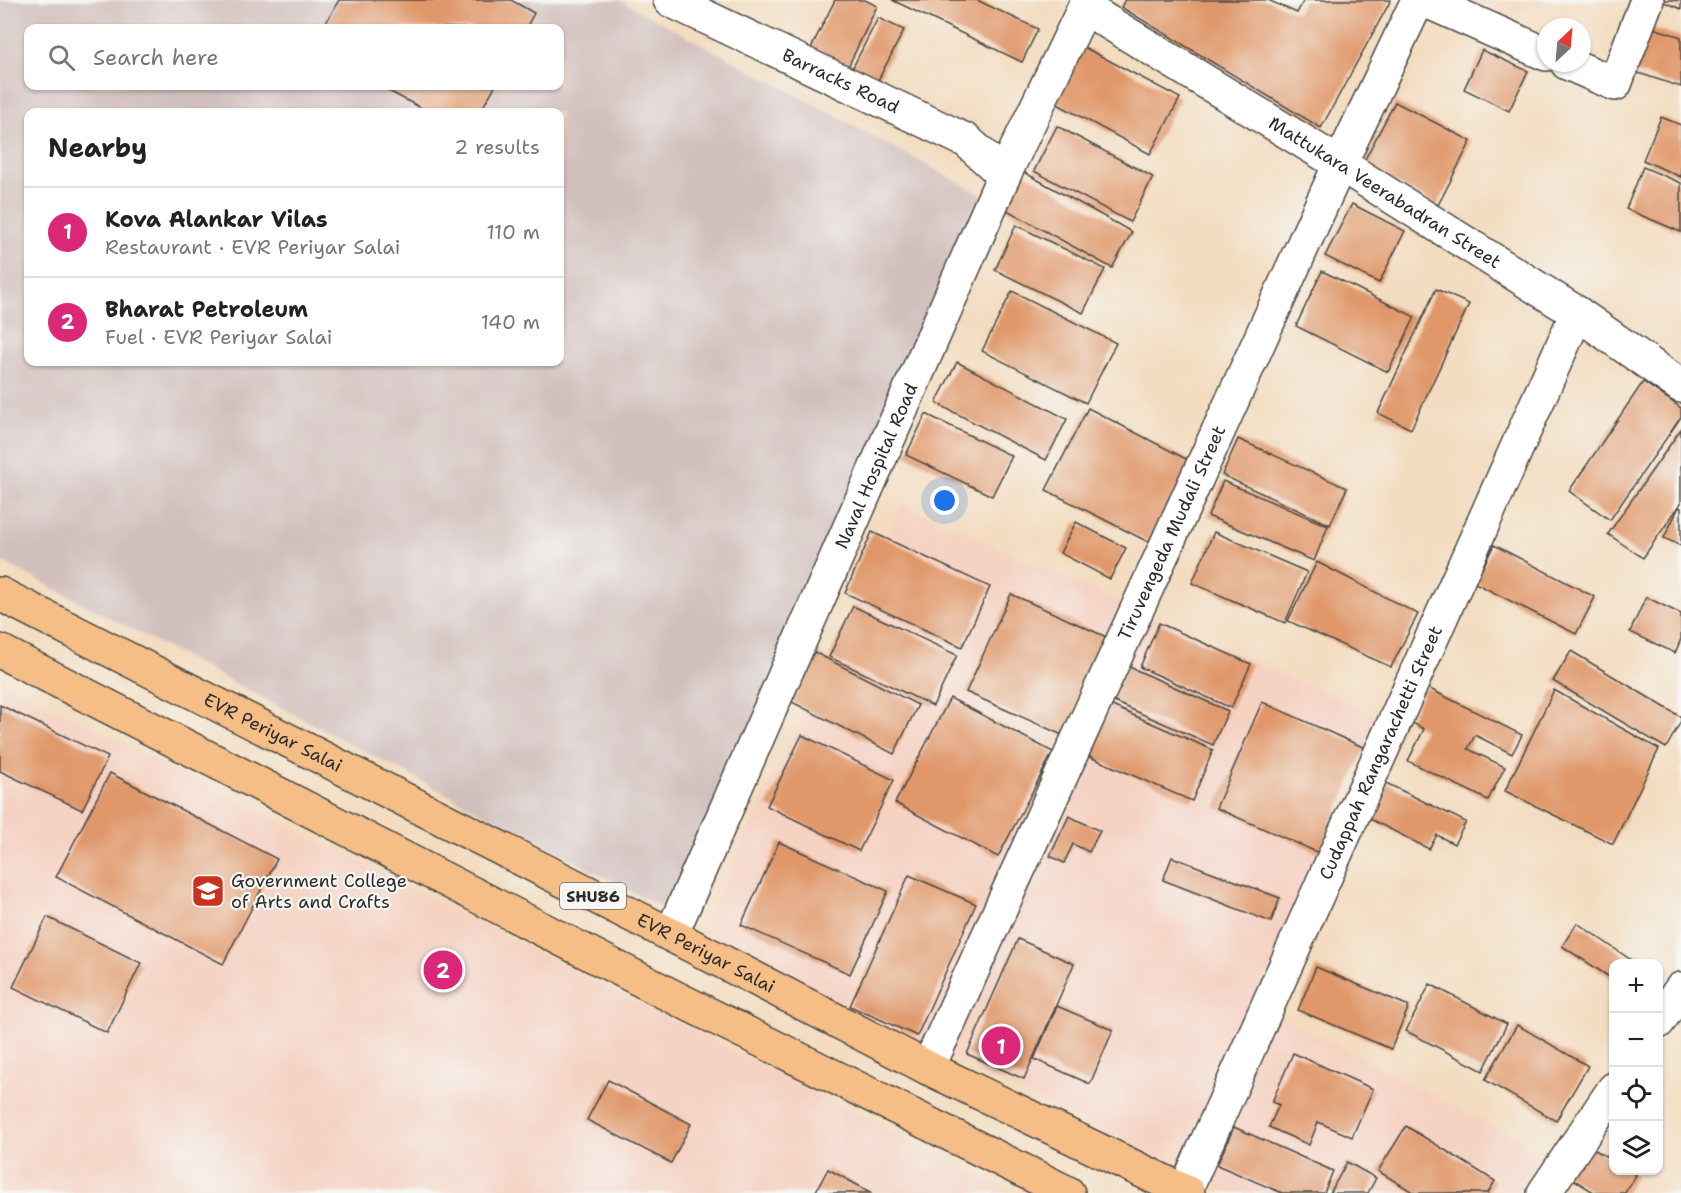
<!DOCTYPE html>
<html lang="en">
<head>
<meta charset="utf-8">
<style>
  body { margin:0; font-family:"Shantell Sans",sans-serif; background:#f6f6f6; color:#222 }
  .controls { position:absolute; right:18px; bottom:18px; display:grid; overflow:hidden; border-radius:12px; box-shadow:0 2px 4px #0004 }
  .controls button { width:54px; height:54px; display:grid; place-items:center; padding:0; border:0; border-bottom:2px solid #e0e0e0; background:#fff; color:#222; font:30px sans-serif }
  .compass { position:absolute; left:1537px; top:18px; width:54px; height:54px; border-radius:50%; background:#fff; box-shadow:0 2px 4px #0004; rotate:26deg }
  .you { position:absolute; left:945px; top:501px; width:21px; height:21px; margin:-15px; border:4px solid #fff; border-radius:50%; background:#1a73e8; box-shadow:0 0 0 9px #1a73e833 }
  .badge { display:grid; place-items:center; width:39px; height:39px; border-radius:50%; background:#db2777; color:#fff; font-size:20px; font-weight:700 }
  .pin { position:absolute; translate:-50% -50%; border:3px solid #fff; box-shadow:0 2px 6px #0006 }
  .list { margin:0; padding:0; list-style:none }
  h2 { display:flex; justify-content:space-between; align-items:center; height:78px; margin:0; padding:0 24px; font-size:26px }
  h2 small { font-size:20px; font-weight:400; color:#767676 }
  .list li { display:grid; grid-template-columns:39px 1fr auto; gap:18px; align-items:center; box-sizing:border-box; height:90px; padding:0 24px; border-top:2px solid #e0e0e0 }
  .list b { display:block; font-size:22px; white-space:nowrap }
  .list p { margin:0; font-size:20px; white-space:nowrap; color:#767676 }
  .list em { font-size:20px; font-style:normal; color:#767676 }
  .icon { flex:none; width:33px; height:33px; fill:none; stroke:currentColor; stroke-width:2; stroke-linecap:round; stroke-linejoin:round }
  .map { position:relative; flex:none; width:1681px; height:1193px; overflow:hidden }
  .search { position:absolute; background:#fff; box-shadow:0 2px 4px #0004; left:24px; top:24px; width:540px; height:66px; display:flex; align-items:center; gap:15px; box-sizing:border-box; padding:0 21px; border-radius:12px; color:#767676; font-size:22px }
  .panel { position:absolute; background:#fff; box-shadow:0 2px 4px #0004; left:24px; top:108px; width:540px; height:258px; border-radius:12px }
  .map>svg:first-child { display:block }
  .built { fill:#f5d2c2 }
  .industrial { fill:#d1bfbd; fill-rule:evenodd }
  .building { fill:#e0986a }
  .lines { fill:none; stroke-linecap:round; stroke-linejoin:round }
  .minor-casing { stroke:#494641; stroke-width:36 }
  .major-casing { stroke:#494641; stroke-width:36 }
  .minor { stroke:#fff; stroke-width:33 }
  .major { stroke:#f6be87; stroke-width:33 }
  .labels { text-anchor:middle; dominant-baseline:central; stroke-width:4.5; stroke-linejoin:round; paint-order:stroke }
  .shield { fill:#f6f6f2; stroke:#686867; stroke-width:1.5 }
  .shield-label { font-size:16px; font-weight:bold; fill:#2b2b2b }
  .street-label { font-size:18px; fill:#2b2b2b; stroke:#f6f6f2 }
  .poi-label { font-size:18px; fill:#2b2b2b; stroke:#f6f6f2; text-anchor:start }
</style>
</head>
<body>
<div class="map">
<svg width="1681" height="1193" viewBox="0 0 1681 1193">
  <rect width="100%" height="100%" fill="#f6f6f2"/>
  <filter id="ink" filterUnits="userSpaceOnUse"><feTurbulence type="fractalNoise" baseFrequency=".0167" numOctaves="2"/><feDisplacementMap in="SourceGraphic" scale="12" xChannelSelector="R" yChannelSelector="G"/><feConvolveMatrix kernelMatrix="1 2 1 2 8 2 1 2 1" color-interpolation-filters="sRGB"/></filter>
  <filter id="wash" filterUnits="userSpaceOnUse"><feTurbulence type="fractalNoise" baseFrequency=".008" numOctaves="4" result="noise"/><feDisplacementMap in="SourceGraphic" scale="24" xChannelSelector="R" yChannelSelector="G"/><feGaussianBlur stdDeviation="1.35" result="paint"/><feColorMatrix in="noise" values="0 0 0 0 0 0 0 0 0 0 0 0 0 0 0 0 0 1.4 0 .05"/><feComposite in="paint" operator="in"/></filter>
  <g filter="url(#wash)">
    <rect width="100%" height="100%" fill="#f3dcbf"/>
    <g class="built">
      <polygon points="902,504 1378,717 1256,1004 1548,1154 1523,1193 1230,1193 700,936"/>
      <polygon points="0,681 833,1101 1012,1193 0,1193"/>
    </g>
    <path class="industrial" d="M0,0h620l364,196 -309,718 -675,-354zM28,28h532v58h-532zM28,112h532v250h-532z"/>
    <g id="blocks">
      <g class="building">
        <polygon points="339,0 511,0 534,13 526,28 323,28"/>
        <polygon points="835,0 865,0 877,6 847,69 810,50"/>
        <polygon points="892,0 977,0 1038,29 1022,62"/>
        <polygon points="1125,0 1268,0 1297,13 1304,0 1391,0 1321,128 1121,7"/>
        <polygon points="1659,0 1681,0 1681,9"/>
        <polygon points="878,18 904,30 873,90 848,77"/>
        <polygon points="1641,24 1681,37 1681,87 1626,69"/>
        <polygon points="1076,43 1180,98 1150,154 1046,98"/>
        <polygon points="1482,50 1528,71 1509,111 1464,89"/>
        <polygon points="379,86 495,86 480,112 429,112"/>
        <polygon points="1395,102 1471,141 1438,205 1362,165"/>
        <polygon points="1661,117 1681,125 1681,177 1643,160"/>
        <polygon points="1057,126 1153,177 1130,222 1034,171"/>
        <polygon points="1643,167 1681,183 1681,232 1626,209"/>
        <polygon points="1018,169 1132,232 1112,268 998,205"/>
        <polygon points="1352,204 1405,231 1379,283 1325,256"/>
        <polygon points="1016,225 1105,269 1083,313 995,270"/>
        <polygon points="1322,271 1415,317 1388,372 1296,326"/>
        <polygon points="1436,289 1469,304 1411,429 1378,413"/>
        <polygon points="1012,291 1116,343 1086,403 982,351"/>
        <polygon points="957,362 1067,419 1046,460 936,403"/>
        <polygon points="1643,382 1681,408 1681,417 1610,520 1569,491"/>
        <polygon points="1088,408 1198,465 1156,546 1046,490"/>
        <polygon points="926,414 1012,456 992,496 906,455"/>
        <polygon points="1681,429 1681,503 1643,558 1608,534"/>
        <polygon points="1238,439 1347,488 1330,525 1222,475"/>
        <polygon points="1223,481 1328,526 1314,561 1208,516"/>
        <polygon points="1679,507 1681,508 1681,546 1664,538"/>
        <polygon points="1076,522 1126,548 1110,579 1060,553"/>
        <polygon points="872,532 990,587 962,647 845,593"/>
        <polygon points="1214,532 1307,572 1285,623 1192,583"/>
        <polygon points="1494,545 1595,597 1576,634 1475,583"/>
        <polygon points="1317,562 1418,614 1391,667 1288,621"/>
        <polygon points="1011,594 1113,640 1069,738 966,692"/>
        <polygon points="1646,597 1681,614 1681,639 1675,653 1630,632"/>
        <polygon points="853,606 957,655 933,706 829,657"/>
        <polygon points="1159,623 1251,664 1231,708 1140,667"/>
        <polygon points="804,647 918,705 894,754 780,696"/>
        <polygon points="1571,651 1681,717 1681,721 1666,748 1553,681"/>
        <polygon points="1125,665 1228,711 1213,745 1110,700"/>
        <polygon points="1426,687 1522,735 1512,754 1475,735 1468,749 1505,767 1488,800 1408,761 1424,729 1409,721"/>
        <polygon points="1554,690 1659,749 1613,844 1505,791"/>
        <polygon points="950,698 1053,752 998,857 895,803"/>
        <polygon points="1262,702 1365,748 1319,853 1216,808"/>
        <polygon points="0,705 108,757 82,810 0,771"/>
        <polygon points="1110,705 1213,750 1192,801 1088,756"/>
        <polygon points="802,735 894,780 859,851 767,806"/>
        <polygon points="110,773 277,859 223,964 56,877"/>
        <polygon points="1386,783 1466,822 1454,844 1437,835 1429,849 1368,818"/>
        <polygon points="1069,816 1100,831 1089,852 1073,844 1064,863 1050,856"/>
        <polygon points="779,842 888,891 850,974 741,925"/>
        <polygon points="1172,857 1280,898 1271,922 1163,880"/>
        <polygon points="909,875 976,904 917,1036 850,1006"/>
        <polygon points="47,917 141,963 107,1033 13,987"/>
        <polygon points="1577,923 1637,964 1614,964 1614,980 1562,946"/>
        <polygon points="1018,939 1074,964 1024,1079 967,1054"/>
        <polygon points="1316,967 1409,1006 1391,1049 1298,1010"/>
        <polygon points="1430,984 1507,1024 1483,1071 1406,1031"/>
        <polygon points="1057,1006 1113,1030 1090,1084 1034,1059"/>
        <polygon points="1517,1025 1588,1066 1556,1121 1485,1080"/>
        <polygon points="1293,1053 1373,1089 1352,1137 1318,1122 1309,1145 1269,1127 1279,1105 1272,1102"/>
        <polygon points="608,1080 691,1124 671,1163 587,1120"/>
        <polygon points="1406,1126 1495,1181 1488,1193 1414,1193 1378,1171"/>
        <polygon points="1234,1127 1333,1171 1324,1193 1282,1193 1217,1165"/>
        <polygon points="1585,1144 1614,1161 1614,1170 1628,1170 1636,1175 1625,1193 1595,1193 1566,1175"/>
        <polygon points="1347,1162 1376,1178 1368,1193 1330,1193"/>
        <polygon points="828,1169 872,1193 815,1193"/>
      </g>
    </g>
  </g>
  <g filter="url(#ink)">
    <use href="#blocks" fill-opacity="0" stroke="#494641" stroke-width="1.5"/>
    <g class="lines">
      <defs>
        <g id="minor">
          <path id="s1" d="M670,0l297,141 37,34"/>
          <polyline points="1424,0 1546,54"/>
          <path id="s2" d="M1085,8l255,156 237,149 104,73"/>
          <polyline points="1567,63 1615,84 1647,0"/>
          <path id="s3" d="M671,935l333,-760 84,-175"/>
          <polyline points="1658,1022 1681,989"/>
          <path id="s4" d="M928,1068l412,-904 78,-164"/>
          <path id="s5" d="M1185,1191l392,-878"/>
          <polyline points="1544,1193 1614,1089"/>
        </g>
        <g id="major">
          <path id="s6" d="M0,594l671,341 257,133 260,125"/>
          <polyline points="0,651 676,998 1068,1193"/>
        </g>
      </defs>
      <use href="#minor" class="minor-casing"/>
      <use href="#major" class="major-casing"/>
      <use href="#minor" class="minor"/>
      <use href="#major" class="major"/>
    </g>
  </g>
  <defs>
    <symbol id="university-square" viewBox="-11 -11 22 22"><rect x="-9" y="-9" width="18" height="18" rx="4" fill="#c8321e" stroke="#f6f6f2"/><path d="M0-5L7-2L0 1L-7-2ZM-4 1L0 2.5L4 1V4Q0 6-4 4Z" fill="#fff"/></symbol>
  </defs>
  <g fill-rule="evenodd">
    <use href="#university-square" x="189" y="872" width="38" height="38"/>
  </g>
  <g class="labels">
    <rect class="shield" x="560" y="883" width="66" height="26" rx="4.5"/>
    <g class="shield-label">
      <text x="593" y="896">SHU86</text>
    </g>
    <g class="street-label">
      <text stroke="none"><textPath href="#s1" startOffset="189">Barracks Road</textPath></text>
      <text stroke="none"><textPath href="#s2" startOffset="352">Mattukara Veerabadran Street</textPath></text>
      <text stroke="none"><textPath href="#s3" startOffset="512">Naval Hospital Road</textPath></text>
      <text stroke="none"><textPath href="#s4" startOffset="588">Tiruvengeda Mudali Street</textPath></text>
      <text stroke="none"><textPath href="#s6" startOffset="306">EVR Periyar Salai</textPath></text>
      <text stroke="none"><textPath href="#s5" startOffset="480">Cudappah Rangarachetti Street</textPath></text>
      <text stroke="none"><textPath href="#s6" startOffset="792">EVR Periyar Salai</textPath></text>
    </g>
    <g class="poi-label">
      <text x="231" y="881">Government College<tspan x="231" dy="21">of Arts and Crafts</tspan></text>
    </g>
  </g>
</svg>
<div class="controls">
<button>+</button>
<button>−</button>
<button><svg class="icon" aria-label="locate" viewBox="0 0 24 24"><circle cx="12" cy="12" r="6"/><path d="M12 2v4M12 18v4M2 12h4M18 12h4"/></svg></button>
<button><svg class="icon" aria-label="layers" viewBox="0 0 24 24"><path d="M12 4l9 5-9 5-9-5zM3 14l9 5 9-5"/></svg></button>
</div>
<svg class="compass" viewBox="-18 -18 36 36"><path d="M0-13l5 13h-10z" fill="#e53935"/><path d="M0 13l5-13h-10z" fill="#767676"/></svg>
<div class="you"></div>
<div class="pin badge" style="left:1001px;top:1046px">1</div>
<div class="pin badge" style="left:443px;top:970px">2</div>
<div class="search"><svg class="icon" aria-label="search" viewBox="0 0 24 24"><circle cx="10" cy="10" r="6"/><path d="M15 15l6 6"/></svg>Search here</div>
<section class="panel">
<h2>Nearby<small>2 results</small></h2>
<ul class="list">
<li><span class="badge">1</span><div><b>Kova Alankar Vilas</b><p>Restaurant · EVR Periyar Salai</p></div><em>110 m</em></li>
<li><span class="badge">2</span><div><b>Bharat Petroleum</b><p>Fuel · EVR Periyar Salai</p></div><em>140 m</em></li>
</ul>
</section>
</div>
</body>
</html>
